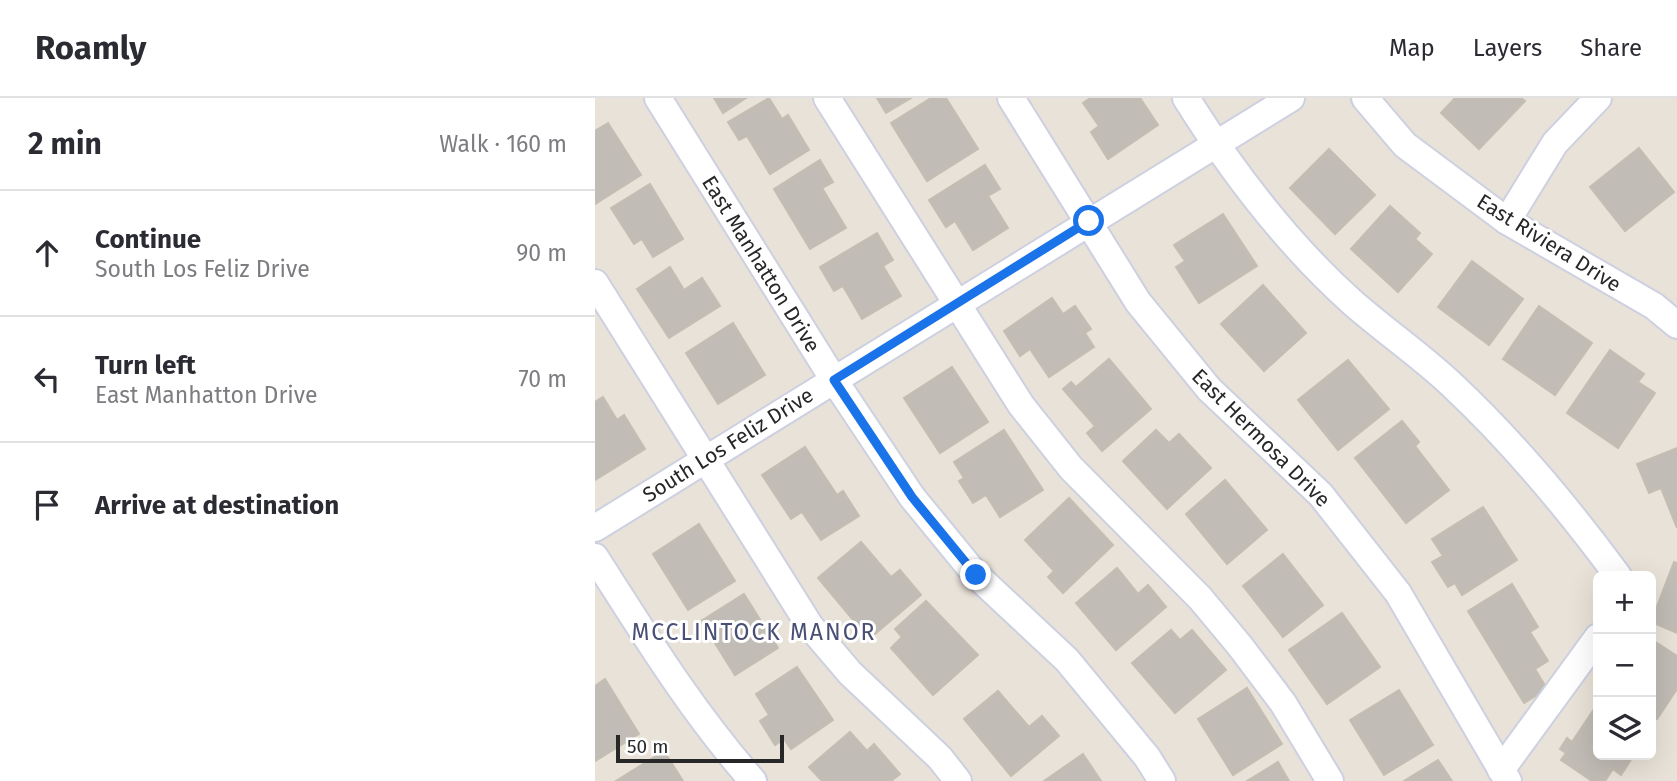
<!DOCTYPE html>
<html lang="en">
<head>
<meta charset="utf-8">
<style>
  body { margin:0; font-family:"Fira Sans",sans-serif; background:#f7f7f7; color:#2b2b33 }
  .controls { position:absolute; right:21px; bottom:21px; display:grid; overflow:hidden; border-radius:10px; box-shadow:0 7px 28px #0002 }
  .controls button { width:63px; height:63px; display:grid; place-items:center; padding:0; border:0; border-bottom:2px solid #e1e1e2; background:#fff; color:#2b2b33; font:35px sans-serif }
  .scale { position:absolute; left:21px; bottom:18px; width:168px; box-sizing:border-box; padding-left:7px; border:4px solid #272727; border-top:0; font-size:19px; line-height:24px; white-space:nowrap; color:#272727; -webkit-text-stroke:5px #fff; paint-order:stroke }
  .stop { position:absolute; width:21px; height:21px; margin:-16px; border:5px solid #1a73e8; border-radius:50%; background:#fff }
  .stop.end { background:#1a73e8; border-color:#fff; box-shadow:0 2px 7px #0008 }
  .list { margin:0; padding:0; list-style:none }
  h2 { display:flex; justify-content:space-between; align-items:center; height:91px; margin:0; padding:0 28px; font-size:30px }
  h2 small { font-size:23px; font-weight:400; color:#7c7c81 }
  .list li { display:grid; grid-template-columns:46px 1fr auto; gap:21px; align-items:center; box-sizing:border-box; height:126px; padding:0 28px; border-top:2px solid #e1e1e2 }
  .list b { display:block; font-size:26px; white-space:nowrap }
  .list p { margin:0; font-size:23px; white-space:nowrap; color:#7c7c81 }
  .list em { font-size:23px; font-style:normal; color:#7c7c81 }
  .icon { flex:none; width:38px; height:38px; fill:none; stroke:currentColor; stroke-width:2; stroke-linecap:round; stroke-linejoin:round }
  .map { position:relative; flex:none; width:1082px; height:683px; overflow:hidden }
  header { display:flex; align-items:center; gap:42px; box-sizing:border-box; height:98px; padding:0 35px; background:#fff; border-bottom:2px solid #e1e1e2 }
  header strong { font-size:33px }
  nav { display:flex; gap:38px; margin-inline-start:auto; font-size:24px }
  main { display:flex }
  aside { flex:1; background:#fff }
  .map>svg:first-child { display:block }
  .building { fill:#c1bcb5; stroke:#c4beb2; stroke-width:2 }
  .lines { fill:none; stroke-linecap:round; stroke-linejoin:round }
  .minor-casing { stroke:#cdd0e0; stroke-width:30 }
  .minor { stroke:#fff; stroke-width:26 }
  .route { stroke:#1a73e8; stroke-width:9 }
  .labels { text-anchor:middle; dominant-baseline:central; stroke-width:6; stroke-linejoin:round; paint-order:stroke }
  .street-label { font-size:21px; fill:#272727; stroke:#fff }
  .neighbourhood-label { font-size:23px; letter-spacing:2px; fill:#494f75; stroke:#fff }
</style>
</head>
<body>
<header>
<strong>Roamly</strong>
<nav><a>Map</a><a>Layers</a><a>Share</a></nav>
</header>
<main>
<aside>
<h2>2 min<small>Walk · 160 m</small></h2>
<ul class="list">
<li><svg class="icon" aria-label="ahead" viewBox="0 0 24 24"><path d="M12 20V5M6 11l6-6 6 6"/></svg><div><b>Continue</b><p>South Los Feliz Drive</p></div><em>90 m</em></li>
<li><svg class="icon" aria-label="left" viewBox="0 0 24 24"><path d="M17 20v-9H6M10 6l-5 5 5 5"/></svg><div><b>Turn left</b><p>East Manhatton Drive</p></div><em>70 m</em></li>
<li><svg class="icon" aria-label="arrive" viewBox="0 0 24 24"><path d="M6 21V4h12l-3 4 3 4H6"/></svg><div><b>Arrive at destination</b></div></li>
</ul>
</aside>
<div class="map">
<svg width="1082" height="683" viewBox="0 0 1082 683">
  <rect width="100%" height="100%" fill="#e9e2d8"/>
  <g class="building">
    <polygon points="119,0 151,0 128,15"/>
    <polygon points="174,0 187,21 193,17 214,52 175,76 152,38 144,42 133,24"/>
    <polygon points="282,0 316,0 291,15"/>
    <polygon points="336,0 351,0 383,51 332,83 296,25"/>
    <polygon points="495,0 545,0 563,27 513,61 496,34 504,28 488,5"/>
    <polygon points="860,0 926,0 930,3 884,51 846,15"/>
    <polygon points="13,25 46,77 0,106 0,33"/>
    <polygon points="1044,50 1079,94 1030,133 995,89"/>
    <polygon points="734,51 780,97 740,136 695,90"/>
    <polygon points="225,62 238,84 227,90 251,130 215,151 179,91"/>
    <polygon points="390,67 405,91 393,98 413,130 378,152 360,123 351,129 334,102"/>
    <polygon points="55,86 88,141 58,159 47,141 39,146 16,110"/>
    <polygon points="795,108 825,135 820,141 837,156 803,194 756,151"/>
    <polygon points="628,116 662,168 604,205 581,169 590,163 579,147"/>
    <polygon points="282,135 298,162 288,168 306,198 267,221 248,188 239,193 225,169"/>
    <polygon points="877,163 928,201 894,247 843,209"/>
    <polygon points="75,169 89,192 107,180 125,208 74,240 42,191"/>
    <polygon points="668,187 711,235 669,273 626,226"/>
    <polygon points="457,200 468,216 480,208 496,231 490,235 499,249 454,279 435,251 425,258 409,233"/>
    <polygon points="944,208 997,245 960,297 908,261"/>
    <polygon points="138,225 170,277 123,306 91,255"/>
    <polygon points="1015,252 1049,276 1043,284 1060,295 1023,350 972,315"/>
    <polygon points="514,261 556,311 507,353 492,335 500,328 468,291 476,284 481,289"/>
    <polygon points="753,262 794,311 743,352 703,302"/>
    <polygon points="357,269 393,324 345,355 309,300"/>
    <polygon points="8,299 22,322 29,317 50,351 0,382 0,304"/>
    <polygon points="807,323 824,344 820,348 854,392 811,425 760,360"/>
    <polygon points="409,332 448,392 405,419 391,397 378,405 364,383 369,380 359,364"/>
    <polygon points="561,332 574,345 584,336 616,370 572,411 528,363"/>
    <polygon points="210,349 242,397 248,393 264,418 226,442 207,414 196,421 167,377"/>
    <polygon points="1082,350 1082,430 1066,390 1054,395 1042,366"/>
    <polygon points="630,382 672,432 632,466 591,416"/>
    <polygon points="474,400 518,447 468,495 453,479 459,473 430,442"/>
    <polygon points="888,409 922,462 867,497 860,485 853,489 837,464 848,458 837,441"/>
    <polygon points="104,426 140,483 93,512 58,456"/>
    <polygon points="266,444 296,479 305,472 326,497 274,541 223,480"/>
    <polygon points="688,456 728,507 688,539 648,488"/>
    <polygon points="1079,464 1082,465 1082,535 1056,524"/>
    <polygon points="522,470 543,496 553,487 571,509 521,552 481,505"/>
    <polygon points="917,486 943,529 935,534 953,563 940,571 952,591 929,605 873,513"/>
    <polygon points="149,496 183,550 140,577 106,523"/>
    <polygon points="331,503 383,557 338,597 296,550 307,539 300,531"/>
    <polygon points="747,515 785,569 732,606 694,552"/>
    <polygon points="576,532 585,542 597,532 631,572 580,615 537,565"/>
    <polygon points="1056,541 1082,558 1082,591 1062,621 1056,617"/>
    <polygon points="202,569 238,622 196,651 189,641 180,647 165,623 174,617 161,596"/>
    <polygon points="10,581 44,636 0,663 0,588"/>
    <polygon points="652,590 687,646 638,677 603,621"/>
    <polygon points="804,592 838,647 789,677 755,622"/>
    <polygon points="403,593 434,629 447,618 464,638 416,678 369,621"/>
    <polygon points="1001,608 1003,657 1039,657 1026,677 1018,671 1010,683 997,683 966,662 971,655 965,651 972,640 977,644"/>
    <polygon points="255,634 272,653 279,646 305,676 296,683 227,683 214,669"/>
    <polygon points="69,653 88,683 21,683"/>
    <polygon points="488,656 506,683 449,683"/>
    <polygon points="843,662 857,683 809,683"/>
    <polygon points="683,664 694,683 652,683"/>
  </g>
  <g class="lines">
    <defs>
      <g id="minor">
        <polyline points="63,0 239,282 317,399 381,477 472,562 552,659 567,683"/>
        <polyline points="232,0 426,307 476,370 605,500 645,548 688,605 735,683"/>
        <polyline points="416,0 543,204 614,291 726,397 803,495 913,683"/>
        <path d="M591,0c47,75 101,146 167,205 32,28 67,52 98,81 62,58 117,124 167,192"/>
        <polyline points="770,0 810,47 912,123 1059,208 1082,227"/>
        <polyline points="912,123 960,45 1003,0"/>
        <polyline points="0,185 215,528 255,575 345,660 363,683"/>
        <polyline points="0,430 696,0"/>
        <path d="M0,459c50,78 97,155 158,224"/>
        <polyline points="906,672 1003,539"/>
      </g>
    </defs>
    <use href="#minor" class="minor-casing"/>
    <use href="#minor" class="minor"/>
  </g>
  <g class="lines">
    <polyline class="route" points="381,477 317,399 239,282 494,123"/>
  </g>
  <g class="labels">
    <g class="street-label">
      <text transform="translate(954 145) rotate(32)">East Riviera Drive</text>
      <text transform="translate(166 166) rotate(58)">East Manhatton Drive</text>
      <text transform="translate(666 340) rotate(45)">East Hermosa Drive</text>
      <text transform="translate(133 347) rotate(-32)">South Los Feliz Drive</text>
    </g>
    <g class="neighbourhood-label">
      <text x="159" y="534">MCCLINTOCK MANOR</text>
    </g>
  </g>
</svg>
<div class="controls">
<button>+</button>
<button>−</button>
<button><svg class="icon" aria-label="layers" viewBox="0 0 24 24"><path d="M12 4l9 5-9 5-9-5zM3 14l9 5 9-5"/></svg></button>
</div>
<div class="scale">50 m</div>
<div class="stop" style="left:494px;top:123px"></div>
<div class="stop end" style="left:381px;top:477px"></div>
</div>
</main>
</body>
</html>
